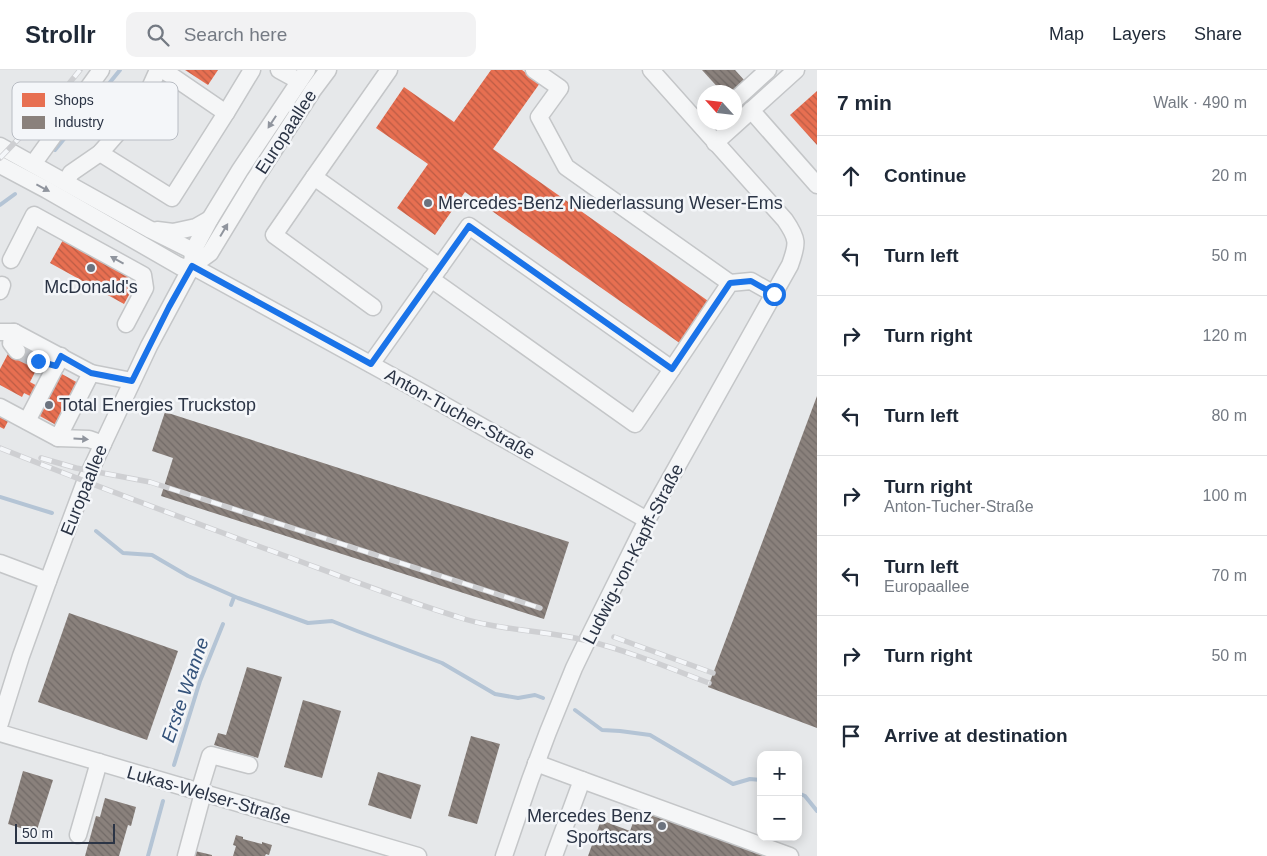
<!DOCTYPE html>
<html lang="en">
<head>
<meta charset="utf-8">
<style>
  body { margin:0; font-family:Arial,sans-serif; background:#f2f2f3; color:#1f2937 }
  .controls { position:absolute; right:15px; bottom:15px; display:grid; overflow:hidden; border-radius:10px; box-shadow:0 2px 12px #0003 }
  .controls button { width:45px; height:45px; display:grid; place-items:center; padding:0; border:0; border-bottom:1px solid #e0e1e3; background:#fff; color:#1f2937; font:25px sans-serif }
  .compass { position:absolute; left:697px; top:15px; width:45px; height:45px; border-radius:50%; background:#fff; box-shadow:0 2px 12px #0003; rotate:297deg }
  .scale { position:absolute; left:15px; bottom:12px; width:100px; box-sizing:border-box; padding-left:5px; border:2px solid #2b3445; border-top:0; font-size:14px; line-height:18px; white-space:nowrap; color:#2b3445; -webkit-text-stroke:4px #f4f6f9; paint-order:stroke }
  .stop { position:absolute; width:15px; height:15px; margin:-11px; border:4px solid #1a73e8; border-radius:50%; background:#fff }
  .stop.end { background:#1a73e8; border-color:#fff; box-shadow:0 1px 5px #0008 }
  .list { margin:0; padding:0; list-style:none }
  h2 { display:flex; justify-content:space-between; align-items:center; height:65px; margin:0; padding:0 20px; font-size:21px }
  h2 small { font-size:16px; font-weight:400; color:#747a83 }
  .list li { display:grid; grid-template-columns:32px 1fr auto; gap:15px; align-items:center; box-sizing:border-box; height:80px; padding:0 20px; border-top:1px solid #e0e1e3 }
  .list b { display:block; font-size:19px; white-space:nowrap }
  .list p { margin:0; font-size:16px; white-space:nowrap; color:#747a83 }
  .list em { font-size:16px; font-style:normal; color:#747a83 }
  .icon { flex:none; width:28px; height:28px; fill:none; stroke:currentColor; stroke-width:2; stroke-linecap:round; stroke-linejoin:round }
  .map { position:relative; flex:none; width:817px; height:786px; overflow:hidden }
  header { display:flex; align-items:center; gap:30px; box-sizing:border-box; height:70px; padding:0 25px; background:#fff; border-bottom:1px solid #e0e1e3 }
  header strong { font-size:24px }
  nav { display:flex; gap:28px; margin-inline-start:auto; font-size:18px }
  .search { width:350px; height:45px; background:#f2f2f3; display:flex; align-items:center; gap:12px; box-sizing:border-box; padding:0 18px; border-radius:10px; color:#747a83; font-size:19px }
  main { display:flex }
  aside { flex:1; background:#fff }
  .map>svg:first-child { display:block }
  .shops { fill:url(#shops-back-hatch) }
  .industry { fill:url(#industry-back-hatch) }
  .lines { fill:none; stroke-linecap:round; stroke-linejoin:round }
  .stream { stroke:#b4c4d5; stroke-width:4 }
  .minor-tunnel { stroke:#c1c4c9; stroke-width:16; stroke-dasharray:16 8; stroke-linecap:butt }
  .minor-casing { stroke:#c4c6c8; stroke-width:19 }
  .minor { stroke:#f5f6f7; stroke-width:16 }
  .rail-casing { stroke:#cecfd2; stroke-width:5.5 }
  .rail { stroke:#f4f6f9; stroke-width:4; stroke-dasharray:11; stroke-linecap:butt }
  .oneway { fill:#90959e }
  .route { stroke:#1a73e8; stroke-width:6 }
  .poi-dot { fill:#6c737f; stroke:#f4f6f9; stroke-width:2 }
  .labels { text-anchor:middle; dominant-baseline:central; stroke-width:5; stroke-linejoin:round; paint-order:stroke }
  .street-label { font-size:18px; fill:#2b3445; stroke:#f4f6f9 }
  .poi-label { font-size:18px; fill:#2b3445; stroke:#f4f6f9; text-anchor:start }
  .water-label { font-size:19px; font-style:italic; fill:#34527a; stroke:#f4f6f9 }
  .key { fill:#f4f6f9; stroke:#b8bcc3; stroke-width:1 }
  .key-label { font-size:14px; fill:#2b3445 }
</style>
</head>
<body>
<header>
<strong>Strollr</strong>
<div class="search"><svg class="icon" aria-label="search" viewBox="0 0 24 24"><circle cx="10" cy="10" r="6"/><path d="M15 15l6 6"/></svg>Search here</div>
<nav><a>Map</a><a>Layers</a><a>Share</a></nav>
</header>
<main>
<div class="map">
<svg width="817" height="786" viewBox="0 0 817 786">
  <defs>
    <pattern id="shops-back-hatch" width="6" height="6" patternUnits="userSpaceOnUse" patternTransform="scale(1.25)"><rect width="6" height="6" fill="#e76f51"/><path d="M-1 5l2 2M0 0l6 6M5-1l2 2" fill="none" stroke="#bb5c45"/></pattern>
    <pattern id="industry-back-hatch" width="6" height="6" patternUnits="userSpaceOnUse" patternTransform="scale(1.25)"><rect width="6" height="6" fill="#8a817c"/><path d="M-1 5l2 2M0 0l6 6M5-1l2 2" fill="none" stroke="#716a67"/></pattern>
  </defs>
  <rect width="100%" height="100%" fill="#e6e8ea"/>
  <g class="shops">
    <polygon points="185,0 218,0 208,15"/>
    <polygon points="491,0 522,0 540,13 493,79 711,233 681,274 465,122 435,165 397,138 428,94 376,58 404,17 454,52"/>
    <polygon points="817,21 817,75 790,45"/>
    <polygon points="63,170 131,204 127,210 135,214 124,234 50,193"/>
    <polygon points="20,276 41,287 34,299 36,300 30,312 50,323 60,303 80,314 58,356 38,345 44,333 24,323 22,327 0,315 0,299 9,282"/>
    <polygon points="3,329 16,336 4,359 0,357 0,336"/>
  </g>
  <g class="industry">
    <polygon points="702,0 735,0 745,11 732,22 722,22"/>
    <polygon points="817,326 817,658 708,617"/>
    <polygon points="165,342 569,472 544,549 161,426 173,388 152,381"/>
    <polygon points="69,543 178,581 147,670 38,632"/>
    <polygon points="247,597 282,607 258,688 214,675 218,663 226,665"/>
    <polygon points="303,630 341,641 322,708 284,697"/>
    <polygon points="471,666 500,674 477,754 448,746"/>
    <polygon points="23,701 53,710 36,763 8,754"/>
    <polygon points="378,702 421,715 411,749 368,735"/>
    <polygon points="105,728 136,737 131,756 128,755 119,786 85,786 96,746 100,747"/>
    <polygon points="639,736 773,786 588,786 601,750 630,761"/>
    <polygon points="236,765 243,767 243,769 262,774 262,772 272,775 269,785 266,784 265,786 233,786 236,776 233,775"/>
    <polygon points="195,781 212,785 212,786 194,786"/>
  </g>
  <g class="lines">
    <g class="stream">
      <polyline points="55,80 120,0"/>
      <polyline points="0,135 15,124"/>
      <polyline points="0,427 52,443"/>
      <polyline points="96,461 123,483 152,485 188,506 238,528 308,553 332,551 357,561 442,593 495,624 518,628 535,625 543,628"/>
      <polyline points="231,535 234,527"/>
      <polyline points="575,640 602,660 620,661 650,665 733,714 750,709 761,710"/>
      <polyline points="174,695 200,611 223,554"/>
      <polyline points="798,723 805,726 817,741"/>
      <polyline points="148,786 163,731"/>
    </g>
    <polyline class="minor-tunnel" points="17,281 38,291"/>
    <defs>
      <g id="minor">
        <polyline points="163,0 226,43"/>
        <polyline points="279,0 299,11"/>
        <polyline points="389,0 314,107 440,197"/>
        <polyline points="534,0 560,18 539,47 566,97 730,213"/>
        <polyline points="734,31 768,0"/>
        <polyline points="751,40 817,115"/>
        <polyline points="715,73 796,0"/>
        <polyline points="0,76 149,159 193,181"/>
        <polyline points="100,83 172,128 226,43 252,0"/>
        <polyline points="33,94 101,0"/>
        <polyline points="0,95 47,120 181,197 192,196"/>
        <polyline points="314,107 274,165 373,237"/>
        <polyline points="66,112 71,103 100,83 136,42 149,20 158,0"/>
        <polyline points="157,160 173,162 196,157 210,149"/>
        <polyline points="11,190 34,145 143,205 145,218 126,254"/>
        <polyline points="192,196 423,323 647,450"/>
        <polyline points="192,196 193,181 210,149 240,100 307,0"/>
        <polyline points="431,209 635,354 730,213 751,211 774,224"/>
        <polyline points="0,221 2,215"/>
        <polyline points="0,262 14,262 91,303 132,311"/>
        <polyline points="14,262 11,273 17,281"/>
        <polyline points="38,291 56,296"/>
        <polyline points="371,294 469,156 672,299"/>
        <polyline points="0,337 58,368 91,303"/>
        <polyline points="27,351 61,286"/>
        <polyline points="58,368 89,369 103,374"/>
        <polyline points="0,493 48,511"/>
        <polyline points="0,653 21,586 48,511 85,412 149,276 192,196 210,183 255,109 313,20 328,0"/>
        <polyline points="0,663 418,786"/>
        <polyline points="536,693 582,710 554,786"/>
        <polyline points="582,710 790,786"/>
        <polyline points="199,722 210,686 211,685 249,695"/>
        <polyline points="78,765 99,692"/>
        <polyline points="186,786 203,723"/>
        <path d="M504,786l26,-76 18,-48 26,-64 13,-27 60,-121 143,-255c8,-22 8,-26 -5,-45l-134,-150"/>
      </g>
    </defs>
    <use href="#minor" class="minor-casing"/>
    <use href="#minor" class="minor"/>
    <defs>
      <g id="rail">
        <polyline points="0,88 54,32 80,0"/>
        <path d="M0,378c85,34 172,66 258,98 67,24 132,50 200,71 42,14 87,13 130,24 41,10 81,27 121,42"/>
        <polyline points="41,388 76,398 150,412 540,538"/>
        <polyline points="614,567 713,603"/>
      </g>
    </defs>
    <use href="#rail" class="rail-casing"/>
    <use href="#rail" class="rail"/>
  </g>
  <defs><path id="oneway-solid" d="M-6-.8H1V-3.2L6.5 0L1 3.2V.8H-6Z" transform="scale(1.25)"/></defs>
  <g class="oneway">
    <use href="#oneway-solid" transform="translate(272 52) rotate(123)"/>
    <use href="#oneway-solid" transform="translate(43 118) rotate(28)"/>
    <use href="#oneway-solid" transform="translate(224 160) rotate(-59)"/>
    <use href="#oneway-solid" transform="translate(117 190) rotate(-151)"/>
    <use href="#oneway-solid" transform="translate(81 369) rotate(3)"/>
  </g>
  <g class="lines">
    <polyline class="route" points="38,291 56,296 61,286 91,303 132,311 169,237 192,196 371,294 469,156 672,299 730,213 751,211 774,224"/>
  </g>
  <g class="poi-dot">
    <circle cx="428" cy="133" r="5"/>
    <circle cx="91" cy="198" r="5"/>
    <circle cx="49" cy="335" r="5"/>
    <circle cx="662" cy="756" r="5"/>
  </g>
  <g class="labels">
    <g class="street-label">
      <text transform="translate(286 62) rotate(-57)">Europaallee</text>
      <text transform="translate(460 344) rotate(29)">Anton-Tucher-Straße</text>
      <text transform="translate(84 420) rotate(-68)">Europaallee</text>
      <text transform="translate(633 484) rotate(-63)">Ludwig-von-Kapff-Straße</text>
      <text transform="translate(209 725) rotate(16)">Lukas-Welser-Straße</text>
    </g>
    <g class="poi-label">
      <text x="438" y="133">Mercedes-Benz Niederlassung Weser-Ems</text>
      <text x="91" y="217" text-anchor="middle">McDonald's</text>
      <text x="59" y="335">Total Energies Truckstop</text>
      <text x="652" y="746" text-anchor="end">Mercedes Benz<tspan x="652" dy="21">Sportscars</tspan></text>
    </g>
    <g class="water-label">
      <text transform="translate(185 620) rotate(-71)">Erste Wanne</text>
    </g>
  </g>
  <rect x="12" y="12" width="166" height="58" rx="8" class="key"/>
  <rect x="22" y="23" width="23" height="14" fill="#e76f51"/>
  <rect x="22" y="46" width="23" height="13" fill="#8a817c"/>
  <g class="key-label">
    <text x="54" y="35">Shops</text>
    <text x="54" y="57">Industry</text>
  </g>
</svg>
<div class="controls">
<button>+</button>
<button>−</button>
</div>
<svg class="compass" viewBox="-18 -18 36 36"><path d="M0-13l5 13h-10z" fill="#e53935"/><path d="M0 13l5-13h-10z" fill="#747a83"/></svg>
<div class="scale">50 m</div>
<div class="stop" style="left:774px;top:224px"></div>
<div class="stop end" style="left:38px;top:291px"></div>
</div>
<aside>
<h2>7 min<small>Walk · 490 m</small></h2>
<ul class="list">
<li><svg class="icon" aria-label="ahead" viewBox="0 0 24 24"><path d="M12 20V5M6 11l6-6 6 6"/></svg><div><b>Continue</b></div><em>20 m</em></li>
<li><svg class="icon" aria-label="left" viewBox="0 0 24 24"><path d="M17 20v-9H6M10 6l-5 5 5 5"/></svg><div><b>Turn left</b></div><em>50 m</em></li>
<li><svg class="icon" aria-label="right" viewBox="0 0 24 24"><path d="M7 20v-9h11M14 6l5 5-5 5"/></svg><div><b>Turn right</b></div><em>120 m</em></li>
<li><svg class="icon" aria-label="left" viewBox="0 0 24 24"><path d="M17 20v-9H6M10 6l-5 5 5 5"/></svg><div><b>Turn left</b></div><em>80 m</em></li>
<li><svg class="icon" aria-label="right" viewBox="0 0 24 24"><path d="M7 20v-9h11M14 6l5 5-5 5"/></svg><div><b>Turn right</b><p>Anton-Tucher-Straße</p></div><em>100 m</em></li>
<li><svg class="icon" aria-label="left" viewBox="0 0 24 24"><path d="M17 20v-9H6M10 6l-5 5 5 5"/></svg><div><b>Turn left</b><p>Europaallee</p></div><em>70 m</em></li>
<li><svg class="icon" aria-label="right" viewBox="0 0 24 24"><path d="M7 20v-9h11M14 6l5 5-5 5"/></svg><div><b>Turn right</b></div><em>50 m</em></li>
<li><svg class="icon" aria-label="arrive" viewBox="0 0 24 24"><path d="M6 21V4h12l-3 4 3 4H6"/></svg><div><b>Arrive at destination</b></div></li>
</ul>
</aside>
</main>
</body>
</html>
